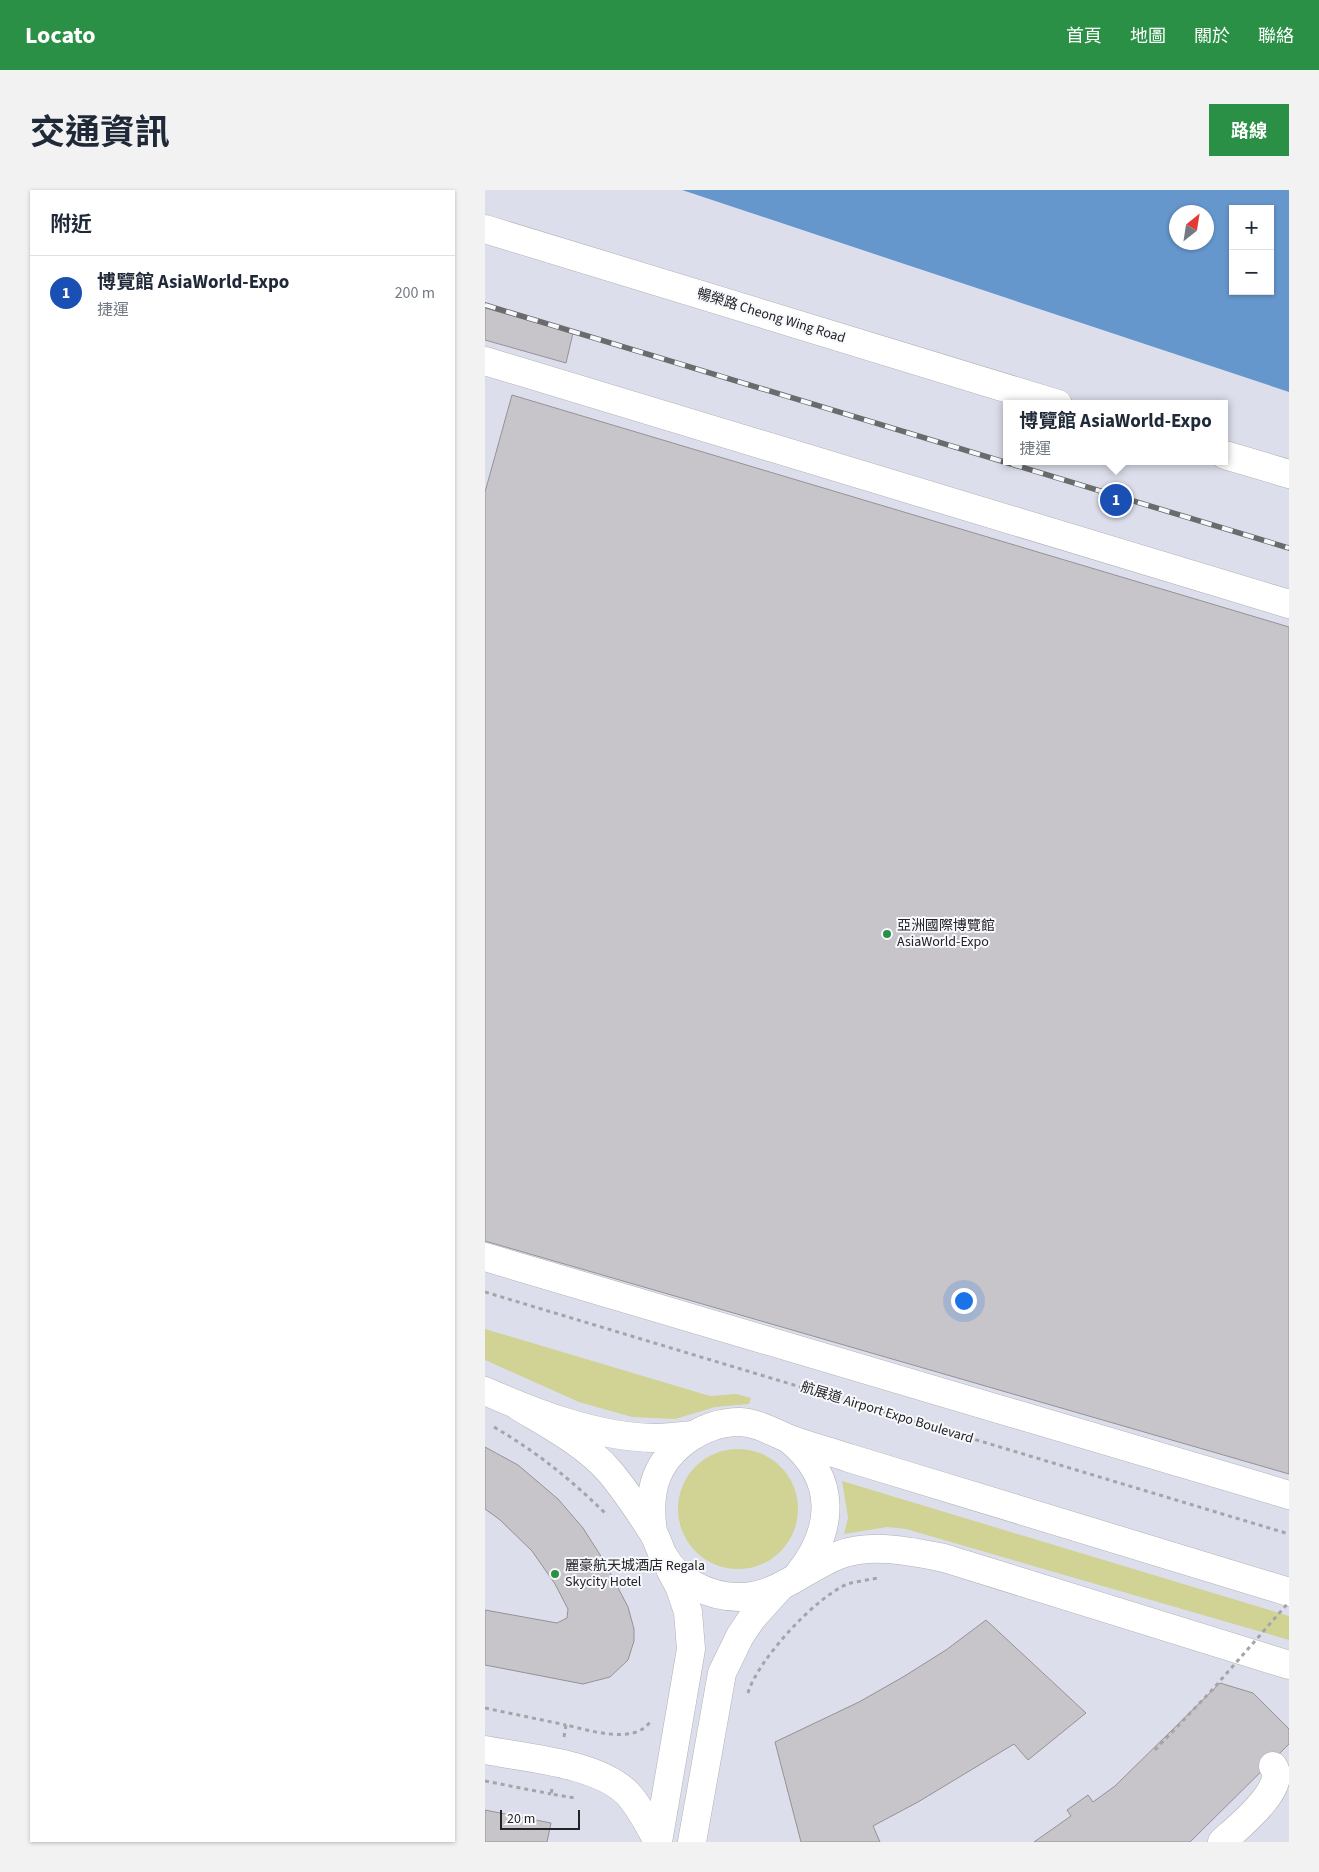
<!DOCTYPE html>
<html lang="zh-TW">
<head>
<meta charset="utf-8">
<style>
  body { margin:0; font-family:"Source Sans 3","Noto Sans TC",sans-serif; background:#f2f2f3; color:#1f2937 }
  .controls { position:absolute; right:15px; top:15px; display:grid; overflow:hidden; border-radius:0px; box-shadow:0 1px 4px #0004 }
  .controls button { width:45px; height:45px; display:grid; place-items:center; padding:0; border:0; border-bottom:1px solid #e0e1e3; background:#fff; color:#1f2937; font:25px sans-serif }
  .compass { position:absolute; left:684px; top:15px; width:45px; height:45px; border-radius:50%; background:#fff; box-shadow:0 1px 4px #0004; rotate:30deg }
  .scale { position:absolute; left:15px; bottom:12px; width:80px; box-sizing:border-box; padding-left:5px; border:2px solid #232325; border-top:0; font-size:14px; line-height:18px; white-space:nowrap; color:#232325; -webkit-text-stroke:4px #f8f9fd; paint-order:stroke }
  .you { position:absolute; left:478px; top:1110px; width:18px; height:18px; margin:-12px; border:4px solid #fff; border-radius:50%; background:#1a73e8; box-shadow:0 0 0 8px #1a73e833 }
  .badge { display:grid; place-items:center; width:32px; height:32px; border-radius:50%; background:#2a9045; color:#fff; font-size:16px; font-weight:700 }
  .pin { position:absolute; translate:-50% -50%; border:2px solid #fff; box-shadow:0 1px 5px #0006 }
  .popup { position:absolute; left:518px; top:210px; width:225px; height:65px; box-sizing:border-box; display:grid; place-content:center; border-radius:0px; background:#fff; filter:drop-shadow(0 1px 4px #0005); font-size:16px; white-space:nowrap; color:#747a83 }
  .popup b { font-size:19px; color:#1f2937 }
  .popup::after { content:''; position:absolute; left:50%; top:100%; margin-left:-10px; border:10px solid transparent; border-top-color:#fff }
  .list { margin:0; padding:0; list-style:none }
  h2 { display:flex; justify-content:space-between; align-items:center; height:65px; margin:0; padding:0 20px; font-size:21px }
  h2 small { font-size:16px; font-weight:400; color:#747a83 }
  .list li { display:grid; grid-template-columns:32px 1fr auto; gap:15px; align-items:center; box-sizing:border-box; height:75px; padding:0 20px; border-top:1px solid #e0e1e3 }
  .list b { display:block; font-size:19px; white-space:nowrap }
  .list p { margin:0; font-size:16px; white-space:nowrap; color:#747a83 }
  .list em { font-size:16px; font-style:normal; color:#747a83 }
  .map { position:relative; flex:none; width:804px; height:1652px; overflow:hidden; border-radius:0px }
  header { display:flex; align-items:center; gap:30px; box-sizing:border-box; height:70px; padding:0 25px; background:#2a9045; color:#fff }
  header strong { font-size:24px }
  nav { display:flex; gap:28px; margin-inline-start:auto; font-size:18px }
  .intro { display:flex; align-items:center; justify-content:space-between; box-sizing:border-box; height:120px; padding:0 30px }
  h1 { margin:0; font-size:35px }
  .button { padding:12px 22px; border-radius:0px; background:#2a9045; color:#fff; font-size:18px; font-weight:700 }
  main { display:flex; gap:30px; padding:0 30px }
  aside { flex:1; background:#fff; border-radius:0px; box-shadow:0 1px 4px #0004 }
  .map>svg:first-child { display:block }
  .built { fill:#dcdfeb; fill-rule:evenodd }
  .green { fill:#d0d393 }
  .water { fill:#6596cc; fill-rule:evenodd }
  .building { fill:#c7c5c9; stroke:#949296 }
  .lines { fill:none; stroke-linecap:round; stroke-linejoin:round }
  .minor-casing { stroke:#b0b1b6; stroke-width:29 }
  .path { stroke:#a4a5a9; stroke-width:3; stroke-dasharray:4 4; stroke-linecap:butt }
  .minor { stroke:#fff; stroke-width:28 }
  .rail-casing { stroke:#6a6b6d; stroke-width:5.5 }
  .rail { stroke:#f8f9fd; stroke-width:4; stroke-dasharray:11; stroke-linecap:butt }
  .path-bridge { stroke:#a4a5a9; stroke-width:3; stroke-dasharray:4 4; stroke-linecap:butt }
  .poi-dot { fill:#2a9045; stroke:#f8f9fd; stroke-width:2 }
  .labels { text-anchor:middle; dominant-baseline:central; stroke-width:4; stroke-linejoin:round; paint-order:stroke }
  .street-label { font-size:14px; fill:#232325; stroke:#f8f9fd }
  .poi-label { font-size:14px; fill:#232325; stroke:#f8f9fd; text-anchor:start }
</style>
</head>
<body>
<header>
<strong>Locato</strong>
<nav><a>首頁</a><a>地圖</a><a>關於</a><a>聯絡</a></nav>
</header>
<div class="intro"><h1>交通資訊</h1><a class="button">路線</a></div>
<main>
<aside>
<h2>附近<small></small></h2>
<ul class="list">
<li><span class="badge" style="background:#1a4fb4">1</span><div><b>博覽館 AsiaWorld-Expo</b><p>捷運</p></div><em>200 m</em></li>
</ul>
</aside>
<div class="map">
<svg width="804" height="1652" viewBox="0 0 804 1652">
  <rect width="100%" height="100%" fill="#eaecf0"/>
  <path class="built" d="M0,0h197l607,202v1450h-804zM522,214h218v57h-218z"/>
  <g class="green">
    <polygon points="0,1139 225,1206 251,1204 266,1208 264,1214 230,1217 190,1229 147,1227 94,1212 0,1170"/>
    <circle cx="253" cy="1319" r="60"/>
    <polygon points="357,1291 804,1426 804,1450 421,1339 402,1337 359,1344 363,1328"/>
  </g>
  <path class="water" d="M197,0h607v202zM748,19h37v82h-37zM692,22h30v30h-30z"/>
  <g class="building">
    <polygon points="0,118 88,143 81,173 0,150"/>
    <polygon points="27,205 804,437 804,1284 0,1051 0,302"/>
    <polygon points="0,1257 33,1275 73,1309 98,1338 119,1371 143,1417 149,1439 149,1451 143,1470 125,1487 98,1494 0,1475 0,1420 72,1433 82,1428 83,1419 70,1394 47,1361 14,1329 0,1319"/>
    <polygon points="501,1430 601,1523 543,1570 529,1554 433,1612 388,1636 395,1652 316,1652 290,1552 374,1512 418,1487 461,1460"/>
    <polygon points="735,1493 768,1503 804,1539 804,1554 705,1652 549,1652 586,1626 582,1620 603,1605 608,1612 630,1596"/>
    <polygon points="0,1620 66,1633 62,1652 0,1652"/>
  </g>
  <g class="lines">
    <defs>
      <g id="minor">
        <polyline points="0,39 573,214"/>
        <polyline points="0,171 804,414"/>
        <polyline points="740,265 804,284"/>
        <polyline points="0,1067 804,1305"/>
        <path d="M0,1201c52,23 112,46 169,47 12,0 26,-2 38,-3"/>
        <path d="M33,1216c31,19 68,38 92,66 15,18 29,39 42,59 5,7 7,16 11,24 14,26 46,42 76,42 37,1 66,-29 100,-42 33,-12 71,-4 105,3l345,107"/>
        <path d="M305,1250c47,39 45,89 8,135"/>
        <path d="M168,1342c-2,-14 -3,-27 0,-42 7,-39 48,-68 87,-68 17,1 31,9 47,16 20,8 42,13 62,20l440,134"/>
        <path d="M0,1560c41,8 112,13 142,43 13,14 22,32 31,49"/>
        <polyline points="173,1652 206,1459 203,1422 195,1398 185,1379"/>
        <polyline points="207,1652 237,1483 255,1446 267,1428 295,1397"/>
        <path d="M737,1652c15,-14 67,-55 51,-76"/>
      </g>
    </defs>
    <use href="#minor" class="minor-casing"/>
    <g class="path">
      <polyline points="0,1102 804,1344"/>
      <path d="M9,1237c44,26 75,51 111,86"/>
      <path d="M263,1503c9,-32 68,-97 100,-109 9,-3 20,-4 30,-6"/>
      <polyline points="0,1518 81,1535"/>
      <path d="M79,1547l2,-12c22,5 68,20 84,-3"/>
      <polyline points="0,1591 66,1604"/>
      <polyline points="67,1599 66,1604 90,1608"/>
    </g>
    <use href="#minor" class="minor"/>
    <defs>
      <polyline id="rail" points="0,115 804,358"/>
    </defs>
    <use href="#rail" class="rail-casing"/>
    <use href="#rail" class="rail"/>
    <polyline class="path-bridge" points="670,1560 728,1499 804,1412"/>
  </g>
  <g class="poi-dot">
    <circle cx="402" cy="744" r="5"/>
    <circle cx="70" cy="1384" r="5"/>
  </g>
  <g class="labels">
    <g class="street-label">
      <text transform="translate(286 126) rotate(17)">暢榮路 Cheong Wing Road</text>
      <text transform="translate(402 1223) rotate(17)">航展道 Airport Expo Boulevard</text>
    </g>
    <g class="poi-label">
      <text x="412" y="736">亞洲國際博覽館<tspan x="412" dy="16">AsiaWorld-Expo</tspan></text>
      <text x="80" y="1376">麗豪航天城酒店 Regala<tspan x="80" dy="16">Skycity Hotel</tspan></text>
    </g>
  </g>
</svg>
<div class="controls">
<button>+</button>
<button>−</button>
</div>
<svg class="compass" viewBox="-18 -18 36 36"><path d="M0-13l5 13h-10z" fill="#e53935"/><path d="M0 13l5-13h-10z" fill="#747a83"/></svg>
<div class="scale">20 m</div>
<div class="you"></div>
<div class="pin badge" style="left:631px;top:310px;background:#1a4fb4">1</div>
<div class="popup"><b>博覽館 AsiaWorld-Expo</b>捷運</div>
</div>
</main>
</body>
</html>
